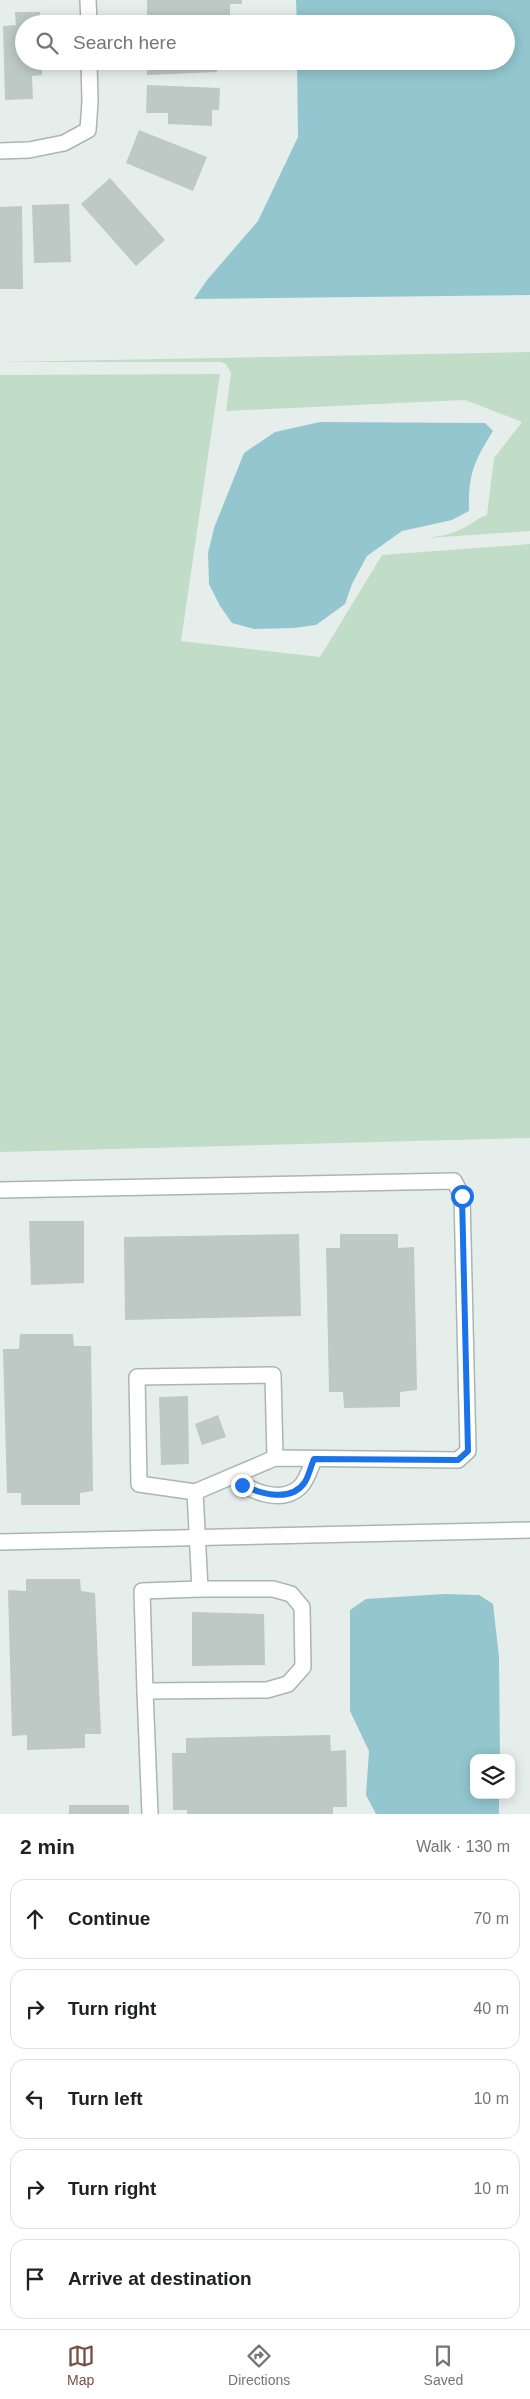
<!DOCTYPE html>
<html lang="en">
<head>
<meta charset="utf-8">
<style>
  body { margin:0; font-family:Arial,sans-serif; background:#f2f2f2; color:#202124 }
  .controls { position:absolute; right:15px; bottom:15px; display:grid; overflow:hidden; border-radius:10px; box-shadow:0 2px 12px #0003 }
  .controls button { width:45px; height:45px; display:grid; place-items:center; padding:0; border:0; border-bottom:1px solid #e0e0e0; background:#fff; color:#202124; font:25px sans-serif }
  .stop { position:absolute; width:15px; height:15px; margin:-11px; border:4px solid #1a73e8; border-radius:50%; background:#fff }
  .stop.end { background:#1a73e8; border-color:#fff; box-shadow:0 1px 5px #0008 }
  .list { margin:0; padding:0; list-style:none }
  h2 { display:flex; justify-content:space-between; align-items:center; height:65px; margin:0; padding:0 20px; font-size:21px }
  h2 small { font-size:16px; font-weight:400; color:#757577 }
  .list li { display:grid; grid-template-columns:32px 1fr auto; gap:15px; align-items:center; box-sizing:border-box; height:80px; margin:0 10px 10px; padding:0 10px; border:1px solid #e0e0e0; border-radius:15px }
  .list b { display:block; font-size:19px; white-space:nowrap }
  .list em { font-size:16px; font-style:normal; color:#757577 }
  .icon { flex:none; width:28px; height:28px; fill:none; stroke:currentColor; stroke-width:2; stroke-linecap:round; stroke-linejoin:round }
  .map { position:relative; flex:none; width:530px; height:1814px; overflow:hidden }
  .search { position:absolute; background:#fff; box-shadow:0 2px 12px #0003; left:15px; right:15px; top:15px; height:55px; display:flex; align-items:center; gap:12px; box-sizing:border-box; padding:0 18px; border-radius:28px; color:#757577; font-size:19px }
  .sheet { height:515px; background:#fff }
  nav { display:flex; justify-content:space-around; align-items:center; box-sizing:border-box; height:70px; border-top:1px solid #e0e0e0; background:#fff; font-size:14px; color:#757577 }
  nav a { display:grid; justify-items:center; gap:2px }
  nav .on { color:#7a4f44 }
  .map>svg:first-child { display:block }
  .green { fill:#c1ddc8 }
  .water { fill:#93c6ce }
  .building { fill:#bcc9c4 }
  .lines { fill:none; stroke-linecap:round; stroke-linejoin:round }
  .minor-casing { stroke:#a9b6b2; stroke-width:18 }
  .minor { stroke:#fff; stroke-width:15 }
  .route { stroke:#1a73e8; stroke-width:6 }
</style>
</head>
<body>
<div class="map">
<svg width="530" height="1814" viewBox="0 0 530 1814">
  <rect width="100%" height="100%" fill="#e6eeeb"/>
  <g class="green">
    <path d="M530,352v179l-102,7c10,-2 22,-3 31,-8 11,-4 18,-12 28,-15l7,-57 28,-36 -57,-22 -239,11 5,-38 -5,-9 -6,-2h-220z"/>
    <polygon points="220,374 181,641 320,657 382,555 530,544 530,1138 0,1152 0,375"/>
  </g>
  <g class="water">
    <polygon points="296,0 530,0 530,295 194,299 207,280 258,221 298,137 297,61 506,61 506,24 297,24"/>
    <path d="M320,422l165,1 8,8c-19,30 -25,44 -24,80l-17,9 -50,11 -35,25 -15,28 -7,20 -29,21 -22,3 -40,1 -22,-6 -12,-17 -11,-22 -1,-31 6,-25 30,-75 31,-21z"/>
    <polygon points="444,1594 479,1595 493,1604 499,1657 500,1758 474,1758 474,1795 499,1795 499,1814 376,1814 366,1795 369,1751 350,1711 350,1610 366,1599"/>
  </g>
  <g class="building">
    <polygon points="147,0 242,0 242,4 230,4 230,24 147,24"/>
    <polygon points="15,12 40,12 40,24 24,24 24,61 42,61 42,75 32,76 33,99 5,100 3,26 16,25"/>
    <polygon points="147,61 217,61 217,72 147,75"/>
    <polygon points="147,85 220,88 219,110 212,110 212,126 168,124 168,113 146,113"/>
    <polygon points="139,130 207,157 193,191 126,163"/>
    <polygon points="110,178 165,240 136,266 81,204"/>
    <polygon points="69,204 71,262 34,263 32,205"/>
    <polygon points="22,206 23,289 0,289 0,207"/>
    <polygon points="29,1221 84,1221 84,1283 31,1285"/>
    <polygon points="299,1234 301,1316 125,1320 124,1237"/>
    <polygon points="340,1234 398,1234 398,1248 414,1247 417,1390 400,1392 400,1407 344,1408 343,1392 329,1392 326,1248 340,1248"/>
    <polygon points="20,1334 73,1334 74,1346 91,1346 93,1491 80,1493 80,1505 21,1505 21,1493 7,1493 3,1349 19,1349"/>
    <polygon points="188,1396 189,1464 161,1465 159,1397"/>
    <polygon points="218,1415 226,1437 202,1445 195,1424"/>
    <polygon points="26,1579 80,1579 81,1591 95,1593 101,1734 85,1734 85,1748 27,1750 27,1735 12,1736 8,1590 26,1591"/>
    <polygon points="192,1612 264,1614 265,1665 192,1666"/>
    <polygon points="330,1735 331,1751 346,1750 347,1807 333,1807 333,1814 187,1814 187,1810 173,1810 172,1753 186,1753 186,1738"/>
    <rect x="69" y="1805" width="60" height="9"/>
  </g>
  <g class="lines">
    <defs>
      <g id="minor">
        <polyline points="88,0 89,24"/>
        <polyline points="0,151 29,150 64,143 88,130 90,102 89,61"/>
        <polyline points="0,1190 454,1181 462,1196 468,1451 458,1460 275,1458 195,1492 200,1589 273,1589 291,1594 302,1607 303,1667 288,1684 267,1690 145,1691 150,1814"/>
        <path d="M233,1476c15,15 48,29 67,11 7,-7 10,-18 14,-28"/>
        <polyline points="195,1492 139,1484 137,1377 273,1375 275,1458"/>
        <polyline points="0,1542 530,1530"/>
        <polyline points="145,1691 142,1591 200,1589"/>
      </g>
    </defs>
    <use href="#minor" class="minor-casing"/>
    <use href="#minor" class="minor"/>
  </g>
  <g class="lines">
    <path class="route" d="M242,1485c19,9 49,18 63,-3 4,-7 6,-16 9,-23l144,1 10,-9 -6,-255"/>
  </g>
</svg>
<div class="controls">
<button><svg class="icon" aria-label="layers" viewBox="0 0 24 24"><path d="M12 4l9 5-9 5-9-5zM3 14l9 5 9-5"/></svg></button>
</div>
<div class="stop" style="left:462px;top:1196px"></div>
<div class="stop end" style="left:242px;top:1485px"></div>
<div class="search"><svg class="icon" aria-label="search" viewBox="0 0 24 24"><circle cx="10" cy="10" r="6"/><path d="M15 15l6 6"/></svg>Search here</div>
</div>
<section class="sheet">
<h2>2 min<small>Walk · 130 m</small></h2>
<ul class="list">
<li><svg class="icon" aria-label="ahead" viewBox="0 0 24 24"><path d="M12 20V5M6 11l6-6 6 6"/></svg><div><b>Continue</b></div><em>70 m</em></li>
<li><svg class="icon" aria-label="right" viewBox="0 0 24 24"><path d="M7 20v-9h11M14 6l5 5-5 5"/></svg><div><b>Turn right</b></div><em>40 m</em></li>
<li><svg class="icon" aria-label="left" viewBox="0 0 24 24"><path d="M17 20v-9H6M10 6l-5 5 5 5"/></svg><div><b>Turn left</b></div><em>10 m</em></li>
<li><svg class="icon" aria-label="right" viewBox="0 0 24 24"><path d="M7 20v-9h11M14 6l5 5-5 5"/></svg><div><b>Turn right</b></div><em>10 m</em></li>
<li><svg class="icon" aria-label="arrive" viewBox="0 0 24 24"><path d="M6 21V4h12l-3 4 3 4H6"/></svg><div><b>Arrive at destination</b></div></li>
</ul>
</section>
<nav>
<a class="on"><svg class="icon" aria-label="map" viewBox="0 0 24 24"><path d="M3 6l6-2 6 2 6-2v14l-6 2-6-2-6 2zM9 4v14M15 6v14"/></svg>Map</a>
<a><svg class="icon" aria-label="directions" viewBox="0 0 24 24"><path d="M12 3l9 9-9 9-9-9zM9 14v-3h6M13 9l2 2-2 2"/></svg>Directions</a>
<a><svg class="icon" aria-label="saved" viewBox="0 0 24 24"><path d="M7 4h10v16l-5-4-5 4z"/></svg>Saved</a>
</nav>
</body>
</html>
